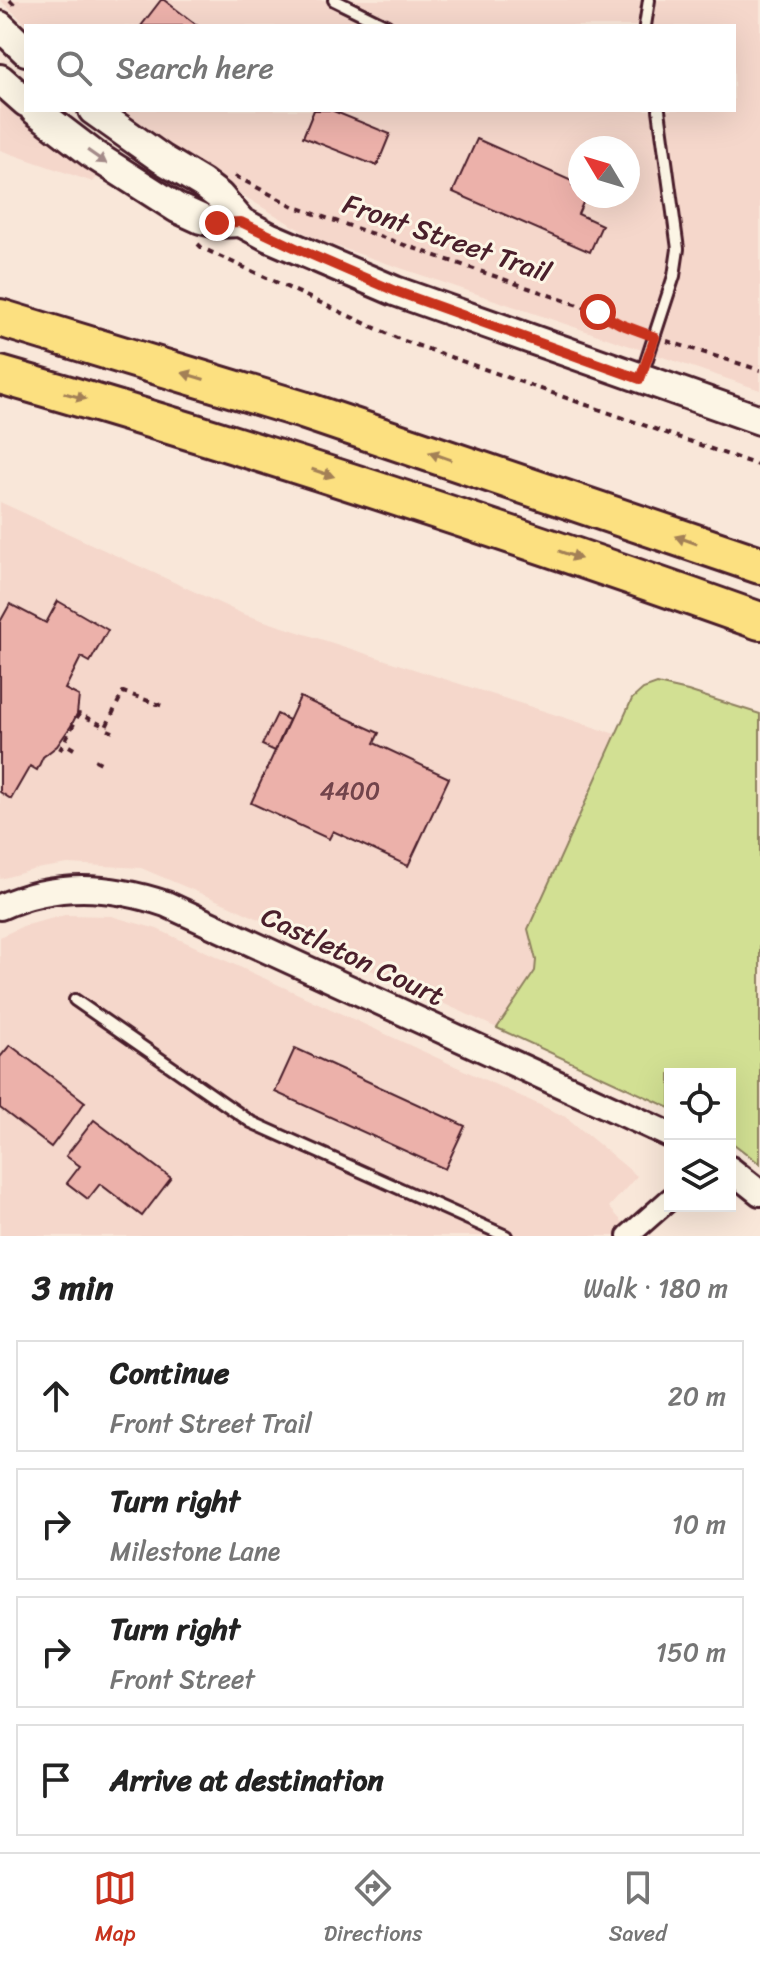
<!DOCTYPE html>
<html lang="en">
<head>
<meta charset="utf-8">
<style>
  body { margin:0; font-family:Sriracha,sans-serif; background:#f2f2f2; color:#222 }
  .controls { position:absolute; right:24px; bottom:24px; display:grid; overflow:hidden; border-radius:0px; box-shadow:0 8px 32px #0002 }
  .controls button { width:72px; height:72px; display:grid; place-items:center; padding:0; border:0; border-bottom:2px solid #e0e0e0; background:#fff; color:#222; font:40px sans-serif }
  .compass { position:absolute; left:568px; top:136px; width:72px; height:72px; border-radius:50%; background:#fff; box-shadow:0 8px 32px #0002; rotate:308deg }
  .stop { position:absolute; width:24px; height:24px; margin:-18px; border:6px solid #c8321e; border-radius:50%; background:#fff }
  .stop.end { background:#c8321e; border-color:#fff; box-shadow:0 2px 8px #0008 }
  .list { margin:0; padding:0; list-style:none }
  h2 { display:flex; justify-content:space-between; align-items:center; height:104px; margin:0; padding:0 32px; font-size:34px }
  h2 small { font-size:26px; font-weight:400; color:#767676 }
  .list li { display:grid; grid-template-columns:52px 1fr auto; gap:24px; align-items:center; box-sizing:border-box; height:112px; margin:0 16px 16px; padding:0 16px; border:2px solid #e0e0e0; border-radius:0px }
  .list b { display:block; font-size:30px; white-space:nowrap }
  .list p { margin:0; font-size:26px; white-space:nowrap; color:#767676 }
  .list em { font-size:26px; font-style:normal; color:#767676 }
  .icon { flex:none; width:44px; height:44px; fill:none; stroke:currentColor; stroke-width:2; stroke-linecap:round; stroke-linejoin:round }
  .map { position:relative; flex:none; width:760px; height:1236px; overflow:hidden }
  .search { position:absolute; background:#fff; box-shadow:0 8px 32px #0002; left:24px; right:24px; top:24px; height:88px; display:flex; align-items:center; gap:20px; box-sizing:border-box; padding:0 28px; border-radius:0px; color:#767676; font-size:30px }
  .sheet { height:616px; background:#fff }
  nav { display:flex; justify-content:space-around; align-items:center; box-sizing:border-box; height:112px; border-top:2px solid #e0e0e0; background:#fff; font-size:22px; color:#767676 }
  nav a { display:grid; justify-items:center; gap:4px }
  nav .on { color:#c8321e }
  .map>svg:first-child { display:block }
  .built { fill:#f5d7cb; fill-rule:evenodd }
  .green { fill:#d2e093; stroke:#8e805f; stroke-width:2 }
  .building { fill:#ecb1aa; stroke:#4a1f2b; stroke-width:2 }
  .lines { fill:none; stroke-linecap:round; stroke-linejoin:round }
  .service-casing { stroke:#4a1f2b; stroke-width:16 }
  .minor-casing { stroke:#4a1f2b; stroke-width:26 }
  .tertiary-casing { stroke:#4a1f2b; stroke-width:30 }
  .secondary-casing { stroke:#4a1f2b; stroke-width:34 }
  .motorway-casing { stroke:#4a1f2b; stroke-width:42 }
  .path { stroke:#4a1f2b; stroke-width:4; stroke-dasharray:6 6; stroke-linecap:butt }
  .service { stroke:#fcf5e5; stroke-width:10 }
  .minor { stroke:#fcf5e5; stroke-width:20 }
  .tertiary { stroke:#fcf5e5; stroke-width:24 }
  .secondary { stroke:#fcf5e5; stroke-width:28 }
  .motorway { stroke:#fce080; stroke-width:36 }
  .oneway { fill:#a38a88 }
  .oneway2 { fill:#a38056 }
  .route { stroke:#c8321e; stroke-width:10 }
  .labels { text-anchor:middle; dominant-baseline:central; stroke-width:6; stroke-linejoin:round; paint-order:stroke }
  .number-label { font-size:24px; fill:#72444b }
  .street-label { font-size:28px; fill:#4a1f2b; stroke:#fcf5e5 }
</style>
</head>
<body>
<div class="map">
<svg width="760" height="1236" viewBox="0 0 760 1236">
  <rect width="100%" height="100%" fill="#f9e7d9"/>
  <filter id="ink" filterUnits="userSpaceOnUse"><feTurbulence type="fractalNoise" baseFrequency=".0125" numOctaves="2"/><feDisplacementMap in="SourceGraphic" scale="16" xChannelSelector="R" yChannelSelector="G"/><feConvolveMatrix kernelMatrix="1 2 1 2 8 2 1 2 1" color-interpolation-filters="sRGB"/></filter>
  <g filter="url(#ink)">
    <g class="built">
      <path d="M0,0h760v390l-445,-151 -162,-98 -34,-31h615v-84h-706zM580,148h48v48h-48z"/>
      <polygon points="0,96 40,132 99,175 93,182 0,150"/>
      <polygon points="0,502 243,614 615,734 528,929 536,960 535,971 497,1028 228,905 141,868 68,864 36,869 0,879"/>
      <polygon points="65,915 111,916 157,929 566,1117 637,1176 609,1207 635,1236 0,1236 0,937 23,926"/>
    </g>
    <polygon class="green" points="657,684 688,691 760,714 760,1164 730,1141 730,1074 670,1074 670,1108 497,1028 535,971 536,960 528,929 632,699 643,689"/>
    <g class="building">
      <polygon points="161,0 164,0 198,26 141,26"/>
      <polygon points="314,110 331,110 390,134 377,166 303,137"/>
      <polygon points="477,139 574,182 572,186 580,189 580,196 586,196 578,214 602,225 590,252 453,192"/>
      <polygon points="58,601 108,630 90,662 81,657 65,689 79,696 77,714 71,726 57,746 43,757 37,770 30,766 11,799 0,792 0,622 10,604 46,623"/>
      <polygon points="300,697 379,733 374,743 449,778 408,866 333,831 329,839 251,803"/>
      <polygon points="277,714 289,720 275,751 262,745"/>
      <polygon points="10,1045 85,1102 51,1147 0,1108 0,1057"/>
      <polygon points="295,1048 465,1126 445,1169 275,1092"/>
      <polygon points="94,1120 171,1178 142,1216 100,1184 88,1199 67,1183 80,1166 66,1156"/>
    </g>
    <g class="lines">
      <defs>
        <g id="service">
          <polyline points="334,0 387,26"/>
          <polyline points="645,26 649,0"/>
          <polyline points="641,377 674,276 678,249 659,110"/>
          <polyline points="75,1000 251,1122 506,1236"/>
        </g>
        <polyline id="minor" points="628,1236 670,1199"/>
        <g id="tertiary">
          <path d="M0,907c56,-25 109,-22 166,-3l504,231"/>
          <polyline points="730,1169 760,1193"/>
        </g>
        <g id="secondary">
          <polyline points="0,26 26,51"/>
          <polyline points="0,79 26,102"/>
          <polyline points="35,110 94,155 177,208 201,219 217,223 241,222"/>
          <polyline points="93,110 162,159 202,183 219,196 241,222 269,237 395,291 760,420"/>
        </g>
        <g id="motorway">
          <polyline points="0,318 303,410 760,565"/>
          <path d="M0,375c256,73 509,157 760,246"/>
        </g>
      </defs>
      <use href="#service" class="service-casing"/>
      <use href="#minor" class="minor-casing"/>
      <use href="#tertiary" class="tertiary-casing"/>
      <use href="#secondary" class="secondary-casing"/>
      <use href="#motorway" class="motorway-casing"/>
      <g class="path">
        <polyline points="10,0 18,8"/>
        <polyline points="235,176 295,207 598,312 620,324 640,332"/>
        <polyline points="198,244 202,248 399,339 760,466"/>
        <polyline points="667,341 760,370"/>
        <polyline points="108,730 113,732"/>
        <polyline points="69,746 74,749"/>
        <polyline points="60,750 79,714 106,727 123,692 166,707"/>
        <polyline points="95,760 101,763"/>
      </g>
      <use href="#service" class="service"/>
      <use href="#minor" class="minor"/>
      <use href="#tertiary" class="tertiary"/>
      <use href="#secondary" class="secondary"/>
      <use href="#motorway" class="motorway"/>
    </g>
    <defs><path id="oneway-solid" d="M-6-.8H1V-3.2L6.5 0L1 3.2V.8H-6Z" transform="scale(2)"/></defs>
    <use class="oneway" href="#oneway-solid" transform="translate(97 157) rotate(35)"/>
    <g class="oneway2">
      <use href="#oneway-solid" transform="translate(193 376) rotate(-163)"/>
      <use href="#oneway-solid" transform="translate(75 396) rotate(16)"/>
      <use href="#oneway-solid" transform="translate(440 456) rotate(-161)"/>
      <use href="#oneway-solid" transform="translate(323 473) rotate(18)"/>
      <use href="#oneway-solid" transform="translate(686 540) rotate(-161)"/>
      <use href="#oneway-solid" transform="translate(570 555) rotate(19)"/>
    </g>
  </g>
  <g class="lines" filter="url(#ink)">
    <polyline class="route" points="217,223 241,222 298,249 395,291 640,379 655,337 620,324 598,312"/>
  </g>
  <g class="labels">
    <g class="number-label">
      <text x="350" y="791">4400</text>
    </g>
    <g class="street-label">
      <text transform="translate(447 238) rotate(19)">Front Street Trail</text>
      <text transform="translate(353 956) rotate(25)">Castleton Court</text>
    </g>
  </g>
</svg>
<div class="controls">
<button><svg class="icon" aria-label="locate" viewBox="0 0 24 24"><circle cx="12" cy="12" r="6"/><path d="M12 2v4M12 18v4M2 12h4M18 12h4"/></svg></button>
<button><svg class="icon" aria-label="layers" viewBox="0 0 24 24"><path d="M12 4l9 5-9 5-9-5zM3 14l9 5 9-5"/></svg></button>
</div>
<svg class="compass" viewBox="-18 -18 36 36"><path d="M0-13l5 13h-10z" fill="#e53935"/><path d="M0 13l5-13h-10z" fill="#767676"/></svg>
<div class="stop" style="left:598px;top:312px"></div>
<div class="stop end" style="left:217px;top:223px"></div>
<div class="search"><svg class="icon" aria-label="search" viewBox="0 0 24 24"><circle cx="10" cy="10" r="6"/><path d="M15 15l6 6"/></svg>Search here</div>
</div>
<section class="sheet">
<h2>3 min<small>Walk · 180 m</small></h2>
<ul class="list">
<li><svg class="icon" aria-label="ahead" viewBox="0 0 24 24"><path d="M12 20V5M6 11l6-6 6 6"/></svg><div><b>Continue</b><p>Front Street Trail</p></div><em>20 m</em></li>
<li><svg class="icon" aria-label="right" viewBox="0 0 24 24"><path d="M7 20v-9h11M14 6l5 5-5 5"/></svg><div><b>Turn right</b><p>Milestone Lane</p></div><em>10 m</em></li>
<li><svg class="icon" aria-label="right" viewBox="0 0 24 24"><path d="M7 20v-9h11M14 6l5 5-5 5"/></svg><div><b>Turn right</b><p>Front Street</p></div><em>150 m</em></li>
<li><svg class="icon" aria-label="arrive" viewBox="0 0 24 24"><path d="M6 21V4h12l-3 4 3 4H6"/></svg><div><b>Arrive at destination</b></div></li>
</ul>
</section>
<nav>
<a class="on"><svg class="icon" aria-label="map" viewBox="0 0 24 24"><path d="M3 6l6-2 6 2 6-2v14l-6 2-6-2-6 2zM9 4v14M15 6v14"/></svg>Map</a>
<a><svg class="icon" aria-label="directions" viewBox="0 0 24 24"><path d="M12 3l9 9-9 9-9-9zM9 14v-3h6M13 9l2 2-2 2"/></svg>Directions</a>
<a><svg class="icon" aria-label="saved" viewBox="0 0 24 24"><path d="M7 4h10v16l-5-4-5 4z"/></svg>Saved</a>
</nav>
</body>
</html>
